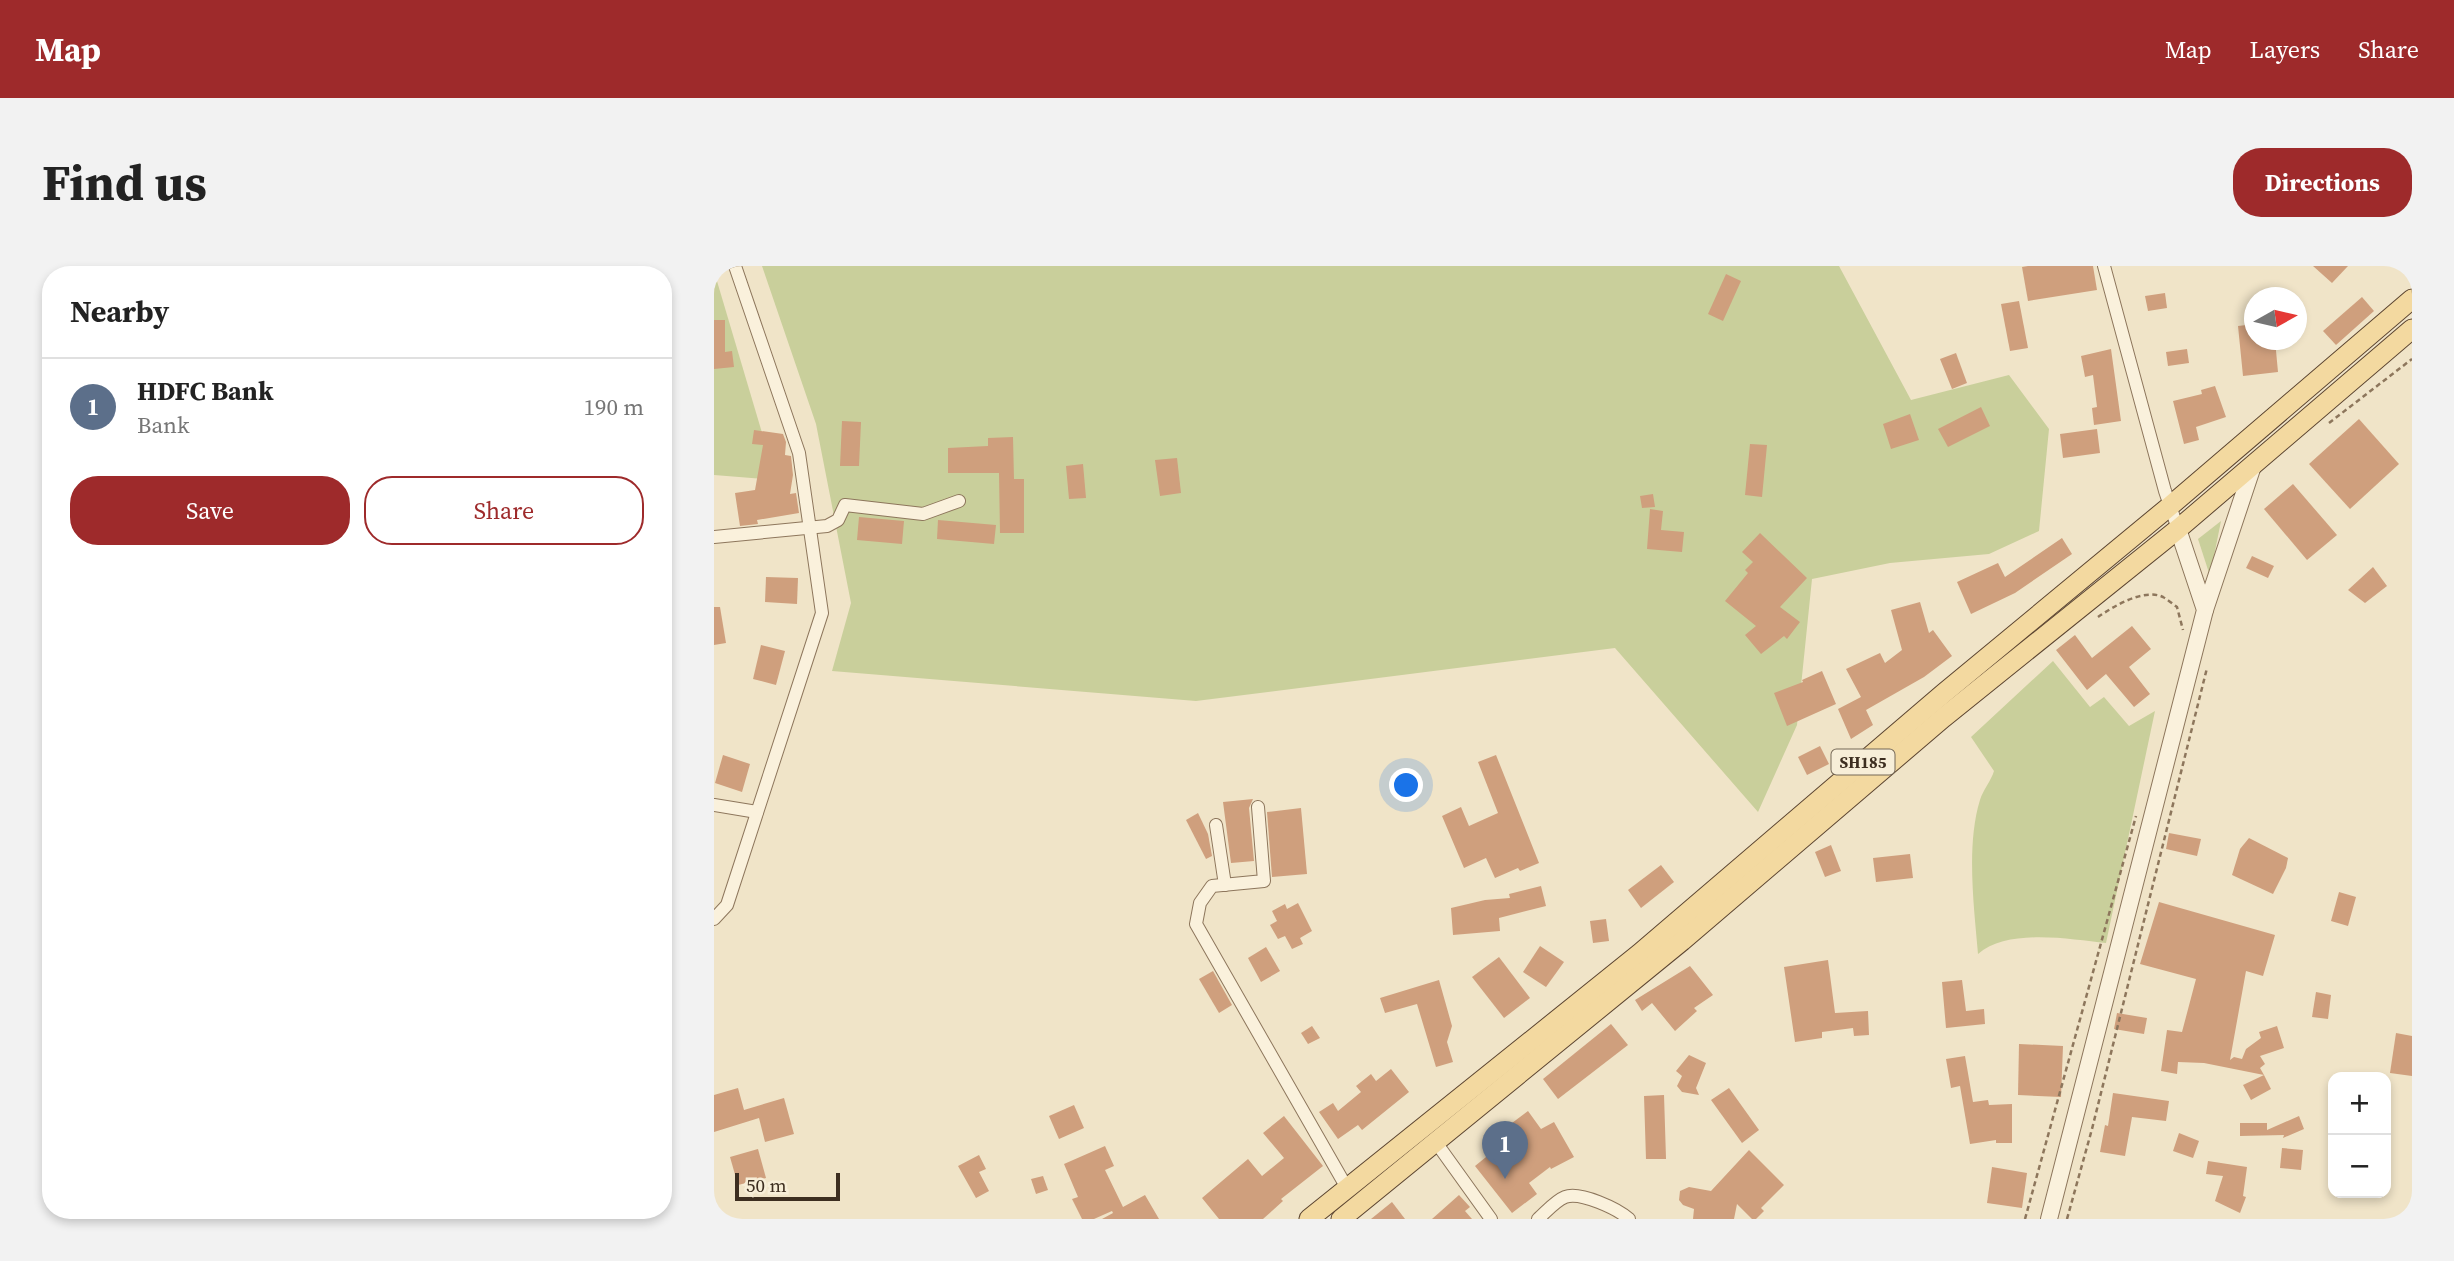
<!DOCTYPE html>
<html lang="en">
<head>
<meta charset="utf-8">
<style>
  body { margin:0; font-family:"Source Serif 4",serif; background:#f2f2f2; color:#222 }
  .controls { position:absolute; right:21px; bottom:21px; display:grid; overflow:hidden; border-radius:14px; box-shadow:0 4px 10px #0003 }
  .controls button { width:63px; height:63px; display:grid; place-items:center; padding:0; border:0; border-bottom:2px solid #e0e0e0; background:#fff; color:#222; font:35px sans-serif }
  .compass { position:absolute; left:1530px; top:21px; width:63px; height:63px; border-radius:50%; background:#fff; box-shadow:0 4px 10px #0003; rotate:82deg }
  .scale { position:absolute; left:21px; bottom:18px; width:105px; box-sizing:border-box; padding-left:7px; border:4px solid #3d2e20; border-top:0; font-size:19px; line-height:24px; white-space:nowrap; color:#3d2e20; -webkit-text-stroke:5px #f7eed8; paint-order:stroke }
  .you { position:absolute; left:693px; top:520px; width:24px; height:24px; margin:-18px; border:5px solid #fff; border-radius:50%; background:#1a73e8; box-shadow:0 0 0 10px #1a73e833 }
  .badge { display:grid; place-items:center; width:46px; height:46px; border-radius:50%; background:#9e2a2b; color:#fff; font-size:23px; font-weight:700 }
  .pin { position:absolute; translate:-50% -58px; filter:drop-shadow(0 2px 4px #0008) }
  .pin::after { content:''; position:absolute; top:37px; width:24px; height:21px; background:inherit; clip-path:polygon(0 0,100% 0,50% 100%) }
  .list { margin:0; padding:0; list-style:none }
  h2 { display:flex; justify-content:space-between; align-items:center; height:91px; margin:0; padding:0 28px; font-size:30px }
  h2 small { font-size:23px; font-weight:400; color:#767676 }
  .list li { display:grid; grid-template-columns:46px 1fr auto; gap:21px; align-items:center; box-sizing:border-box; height:98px; padding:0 28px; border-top:2px solid #e0e0e0 }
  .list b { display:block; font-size:26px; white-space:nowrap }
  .list p { margin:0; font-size:23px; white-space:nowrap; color:#767676 }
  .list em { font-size:23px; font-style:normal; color:#767676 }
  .actions { display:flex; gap:14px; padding:21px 28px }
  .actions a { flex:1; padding:16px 0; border:2px solid #9e2a2b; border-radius:28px; text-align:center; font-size:24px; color:#9e2a2b }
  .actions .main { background:#9e2a2b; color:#fff }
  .map { position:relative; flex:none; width:1698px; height:953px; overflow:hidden; border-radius:28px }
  header { display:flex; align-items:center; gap:42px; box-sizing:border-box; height:98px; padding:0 35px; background:#9e2a2b; color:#fff }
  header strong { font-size:33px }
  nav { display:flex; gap:38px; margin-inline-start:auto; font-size:24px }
  .intro { display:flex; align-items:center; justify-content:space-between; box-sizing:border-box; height:168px; padding:0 42px }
  h1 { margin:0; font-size:49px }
  .button { padding:18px 32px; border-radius:28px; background:#9e2a2b; color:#fff; font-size:24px; font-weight:700 }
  main { display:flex; gap:42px; padding:0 42px }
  aside { flex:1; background:#fff; border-radius:28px; box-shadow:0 4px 10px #0003 }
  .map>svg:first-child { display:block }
  .green { fill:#c9cf9b }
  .building { fill:#cf9f7d }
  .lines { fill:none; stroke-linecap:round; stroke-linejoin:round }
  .minor-casing { stroke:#8d765c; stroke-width:14 }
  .tertiary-casing { stroke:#8d765c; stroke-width:18 }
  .primary-casing { stroke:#5b4430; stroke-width:21 }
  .path { stroke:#8d765c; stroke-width:2.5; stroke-dasharray:5 3.5; stroke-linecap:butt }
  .minor { stroke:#faf1dc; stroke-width:12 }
  .tertiary { stroke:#faf1dc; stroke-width:16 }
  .primary { stroke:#f3d9a0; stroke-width:19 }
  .labels { text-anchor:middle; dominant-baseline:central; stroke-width:7; stroke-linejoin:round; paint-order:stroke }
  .shield { fill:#f7eed8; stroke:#756857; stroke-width:2 }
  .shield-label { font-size:16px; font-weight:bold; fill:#3d2e20 }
</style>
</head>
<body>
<header>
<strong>Map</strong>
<nav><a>Map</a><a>Layers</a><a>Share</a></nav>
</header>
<div class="intro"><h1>Find us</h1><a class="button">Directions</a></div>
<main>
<aside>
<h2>Nearby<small></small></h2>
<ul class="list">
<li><span class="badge" style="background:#5c6f8a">1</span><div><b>HDFC Bank</b><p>Bank</p></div><em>190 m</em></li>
</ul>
<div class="actions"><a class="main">Save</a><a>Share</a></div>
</aside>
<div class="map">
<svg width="1698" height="953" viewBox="0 0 1698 953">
  <rect width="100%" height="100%" fill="#f0e4c8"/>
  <g class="green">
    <polygon points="48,0 1125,0 1197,134 1295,109 1335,163 1325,265 1275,288 1176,297 1098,313 1083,459 1044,546 901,382 482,435 118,405 137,337 102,158"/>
    <polygon points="0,5 62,214 0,209"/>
    <polygon points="1507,255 1496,310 1484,273"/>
    <path d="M1339,395l37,46 14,-10 25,29 26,-15 -49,232c-37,-4 -98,-15 -128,11 -4,-47 -12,-109 2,-154 3,-10 11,-19 14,-29l-23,-34z"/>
  </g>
  <g class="building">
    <polygon points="1314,0 1379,0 1383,24 1314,35 1308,1"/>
    <polygon points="1599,0 1634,0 1618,17"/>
    <polygon points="1012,8 1027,15 1009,55 994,48"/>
    <polygon points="1451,27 1453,42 1434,45 1431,30"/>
    <polygon points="1648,31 1660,45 1622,79 1609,65"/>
    <polygon points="1305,35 1314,82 1296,85 1287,38"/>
    <polygon points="0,54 11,54 11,86 18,85 20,101 0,103"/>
    <polygon points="1541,58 1541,74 1561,74 1564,106 1529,110 1524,60"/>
    <polygon points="1397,83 1407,155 1380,159 1378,142 1383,141 1379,109 1371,111 1367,90"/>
    <polygon points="1473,83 1475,97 1454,100 1452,86"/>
    <polygon points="1242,87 1253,117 1238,123 1226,93"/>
    <polygon points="1501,120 1512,151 1482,161 1485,174 1470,178 1459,135 1488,128 1487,124"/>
    <polygon points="1267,141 1276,160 1234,181 1224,163"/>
    <polygon points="1196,148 1205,174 1177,183 1169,158"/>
    <polygon points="1645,153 1685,198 1636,243 1595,198"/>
    <polygon points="128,155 147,156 145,200 126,200"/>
    <polygon points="1383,163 1386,187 1349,192 1346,168"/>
    <polygon points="40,164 69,168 72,176 71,189 77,190 79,209 76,228 82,227 85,247 43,254 44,258 26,260 21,227 41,224 49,179 38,178"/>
    <polygon points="299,171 300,213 310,213 310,267 286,267 285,207 234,207 234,182 274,180 274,172"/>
    <polygon points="1036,178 1053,179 1048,231 1031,229"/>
    <polygon points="463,192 467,227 446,230 441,194"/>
    <polygon points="369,198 372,232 355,233 352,200"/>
    <polygon points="1579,218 1623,269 1593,294 1550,243"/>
    <polygon points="939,228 941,241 928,242 926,230"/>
    <polygon points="936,243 949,245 947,264 970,266 968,286 933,283"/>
    <polygon points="145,251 190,255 188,278 143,274"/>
    <polygon points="224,254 282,259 280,278 223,273"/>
    <polygon points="1046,267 1093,312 1066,341 1086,356 1073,373 1070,370 1047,388 1031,369 1042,360 1011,335 1034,307 1031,304 1039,296 1028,286"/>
    <polygon points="1348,272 1358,288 1301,327 1257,348 1243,316 1284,297 1291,311"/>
    <polygon points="1538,290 1560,300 1554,312 1532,302"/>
    <polygon points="1659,301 1673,320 1651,337 1634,324"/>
    <polygon points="52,311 84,312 83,338 51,336"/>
    <polygon points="1206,336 1215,367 1219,364 1238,390 1210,411 1152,444 1159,459 1137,473 1124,443 1147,431 1132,403 1166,387 1171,397 1188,384 1177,344"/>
    <polygon points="0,341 6,341 12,377 0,379"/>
    <polygon points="1418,360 1437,383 1415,401 1436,428 1420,441 1392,408 1373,424 1342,384 1361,369 1378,392"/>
    <polygon points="47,379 71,385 62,419 39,413"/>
    <polygon points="1108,405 1122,438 1073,460 1060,427 1089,416 1088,414"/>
    <polygon points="1106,480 1115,498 1093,509 1084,491"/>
    <polygon points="9,489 36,498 28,526 1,517"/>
    <polygon points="782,489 825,597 806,605 804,602 781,612 772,592 750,602 728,550 747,541 755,560 784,547 764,496"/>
    <polygon points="539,533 535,542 540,595 517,597 509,536"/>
    <polygon points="587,542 593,608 558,611 553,546"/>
    <polygon points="484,547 494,568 498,590 492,593 472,554"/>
    <polygon points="1455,567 1487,573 1483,590 1452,583"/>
    <polygon points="1535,572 1574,592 1572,602 1559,628 1518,609 1526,583"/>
    <polygon points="1117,579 1127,605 1111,611 1101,586"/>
    <polygon points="1196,588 1199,612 1162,616 1159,592"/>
    <polygon points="947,599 960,616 927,642 914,624"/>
    <polygon points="827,620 832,640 785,652 786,665 739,669 737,642 771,634 796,632 795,628"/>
    <polygon points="1625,626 1642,631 1634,660 1617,655"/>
    <polygon points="1445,636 1561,669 1549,710 1532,705 1516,794 1520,791 1528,793 1532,783 1547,772 1545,766 1563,760 1570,782 1546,790 1551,798 1546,802 1550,809 1490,797 1464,796 1463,808 1447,805 1453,764 1468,766 1482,713 1426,698"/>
    <polygon points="584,637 598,665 586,672 589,678 578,683 571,670 564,673 556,659 563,655 558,645 571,638 573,643"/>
    <polygon points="892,653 895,675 879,677 876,655"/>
    <polygon points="826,680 850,696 832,721 809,706"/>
    <polygon points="552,681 566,705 547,716 534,692"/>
    <polygon points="785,691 816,732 790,752 758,711"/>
    <polygon points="1114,694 1121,747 1154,745 1155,769 1140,770 1139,762 1108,766 1108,772 1081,776 1070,701"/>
    <polygon points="976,700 999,729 980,742 983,745 961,765 938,737 928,745 921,734"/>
    <polygon points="499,705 518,739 505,747 485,713"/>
    <polygon points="725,714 738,760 733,776 739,796 722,801 703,738 671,747 666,732"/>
    <polygon points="1248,714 1252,745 1270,743 1271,758 1232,762 1228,716"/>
    <polygon points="1602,726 1617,729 1614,753 1598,751"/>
    <polygon points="1403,747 1433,752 1430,768 1400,763"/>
    <polygon points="897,758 914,779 844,833 829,813"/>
    <polygon points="598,760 606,772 594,778 587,767"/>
    <polygon points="1682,767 1698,770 1698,810 1676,807"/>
    <polygon points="1305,778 1349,780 1347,831 1304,829"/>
    <polygon points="975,789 992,797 982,822 985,829 968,826 963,820 968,810 962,805"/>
    <polygon points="1251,790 1259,836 1274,834 1275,839 1298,838 1298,877 1282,877 1282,874 1256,878 1246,820 1237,822 1232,793"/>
    <polygon points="677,803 695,826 648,864 644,859 624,873 605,846 619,837 624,845 647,826 642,820 657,808 662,815"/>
    <polygon points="1550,809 1557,823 1537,834 1529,819"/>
    <polygon points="24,822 30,844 70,832 80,868 51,876 45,852 0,866 0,829"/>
    <polygon points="1015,822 1045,864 1028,877 997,834"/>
    <polygon points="1399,827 1455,835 1452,855 1418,851 1411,890 1386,886 1391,859 1394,860"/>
    <polygon points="950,829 952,893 932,893 930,830"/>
    <polygon points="360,839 370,862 345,873 335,850"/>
    <polygon points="814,845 827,863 840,856 860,891 837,903 836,901 815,917 823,928 798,947 761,900 793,874 786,866"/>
    <polygon points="570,850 609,900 567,933 569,935 549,953 505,953 488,932 534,893 548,910 570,892 549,867"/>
    <polygon points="1585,850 1590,863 1569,872 1570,869 1526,870 1526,857 1553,857 1553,864"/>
    <polygon points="1465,867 1485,875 1479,892 1459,885"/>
    <polygon points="391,880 400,900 391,904 409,941 431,929 445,953 388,953 399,947 398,945 380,953 368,953 358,933 364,931 350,898"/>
    <polygon points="1568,882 1589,884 1587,904 1566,902"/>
    <polygon points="44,883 52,912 24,919 16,891"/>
    <polygon points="1035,884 1070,919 1047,942 1050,945 1042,953 1038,953 1023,938 1020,953 979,953 980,943 969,939 965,934 966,925 975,921 997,925"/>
    <polygon points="265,889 272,903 265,906 275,925 262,932 244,900"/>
    <polygon points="1494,895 1533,901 1529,930 1532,931 1526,947 1501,935 1509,910 1492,908"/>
    <polygon points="1278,901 1313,907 1308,942 1273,937"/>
    <polygon points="329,910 334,924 322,928 317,913"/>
    <polygon points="745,929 756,941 751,945 758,953 718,953"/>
    <polygon points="678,936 691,953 657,953"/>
  </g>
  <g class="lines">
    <defs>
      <g id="minor">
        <polyline points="1390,0 1451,225 1464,263"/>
        <polyline points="0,271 113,260 124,254 131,239 209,248 245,235"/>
        <polyline points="0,539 43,546"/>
        <polyline points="544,541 550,615 498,620 486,637 482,658 633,922"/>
        <polyline points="502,559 511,619"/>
        <polyline points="0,653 13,639 108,347 85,187 21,0"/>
        <polyline points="721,875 777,953"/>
        <path d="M824,953c8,-7 17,-18 27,-22 15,-6 53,12 64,22"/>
      </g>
      <g id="tertiary">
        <polyline points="1491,344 1540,197"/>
        <polyline points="1335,953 1491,344 1464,263"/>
      </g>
      <g id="primary">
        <polyline points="595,953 925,688 1230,427 1456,240 1698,33"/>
        <polyline points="627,953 968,675 1229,452 1464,263 1698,63"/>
      </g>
    </defs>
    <use href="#minor" class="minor-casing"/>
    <use href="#tertiary" class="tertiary-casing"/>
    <use href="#primary" class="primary-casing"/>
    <g class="path">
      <polyline points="1615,157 1698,93"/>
      <path d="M1384,351c16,-11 46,-29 65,-20 5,3 10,7 14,10l6,23"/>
      <polyline points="1311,953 1422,550"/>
      <polyline points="1353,953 1378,863 1493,402"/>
    </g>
    <use href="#minor" class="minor"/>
    <use href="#tertiary" class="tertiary"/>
    <use href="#primary" class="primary"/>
  </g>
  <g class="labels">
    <rect class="shield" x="1117.5" y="483.5" width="63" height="25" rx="5"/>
    <g class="shield-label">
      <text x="1149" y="496">SH185</text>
    </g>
  </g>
</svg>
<div class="controls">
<button>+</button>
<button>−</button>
</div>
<svg class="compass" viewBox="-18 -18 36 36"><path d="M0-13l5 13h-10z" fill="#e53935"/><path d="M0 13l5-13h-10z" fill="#767676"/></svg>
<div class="scale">50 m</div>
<div class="you"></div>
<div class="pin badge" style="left:791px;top:913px;background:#5c6f8a">1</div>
</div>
</main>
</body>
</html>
